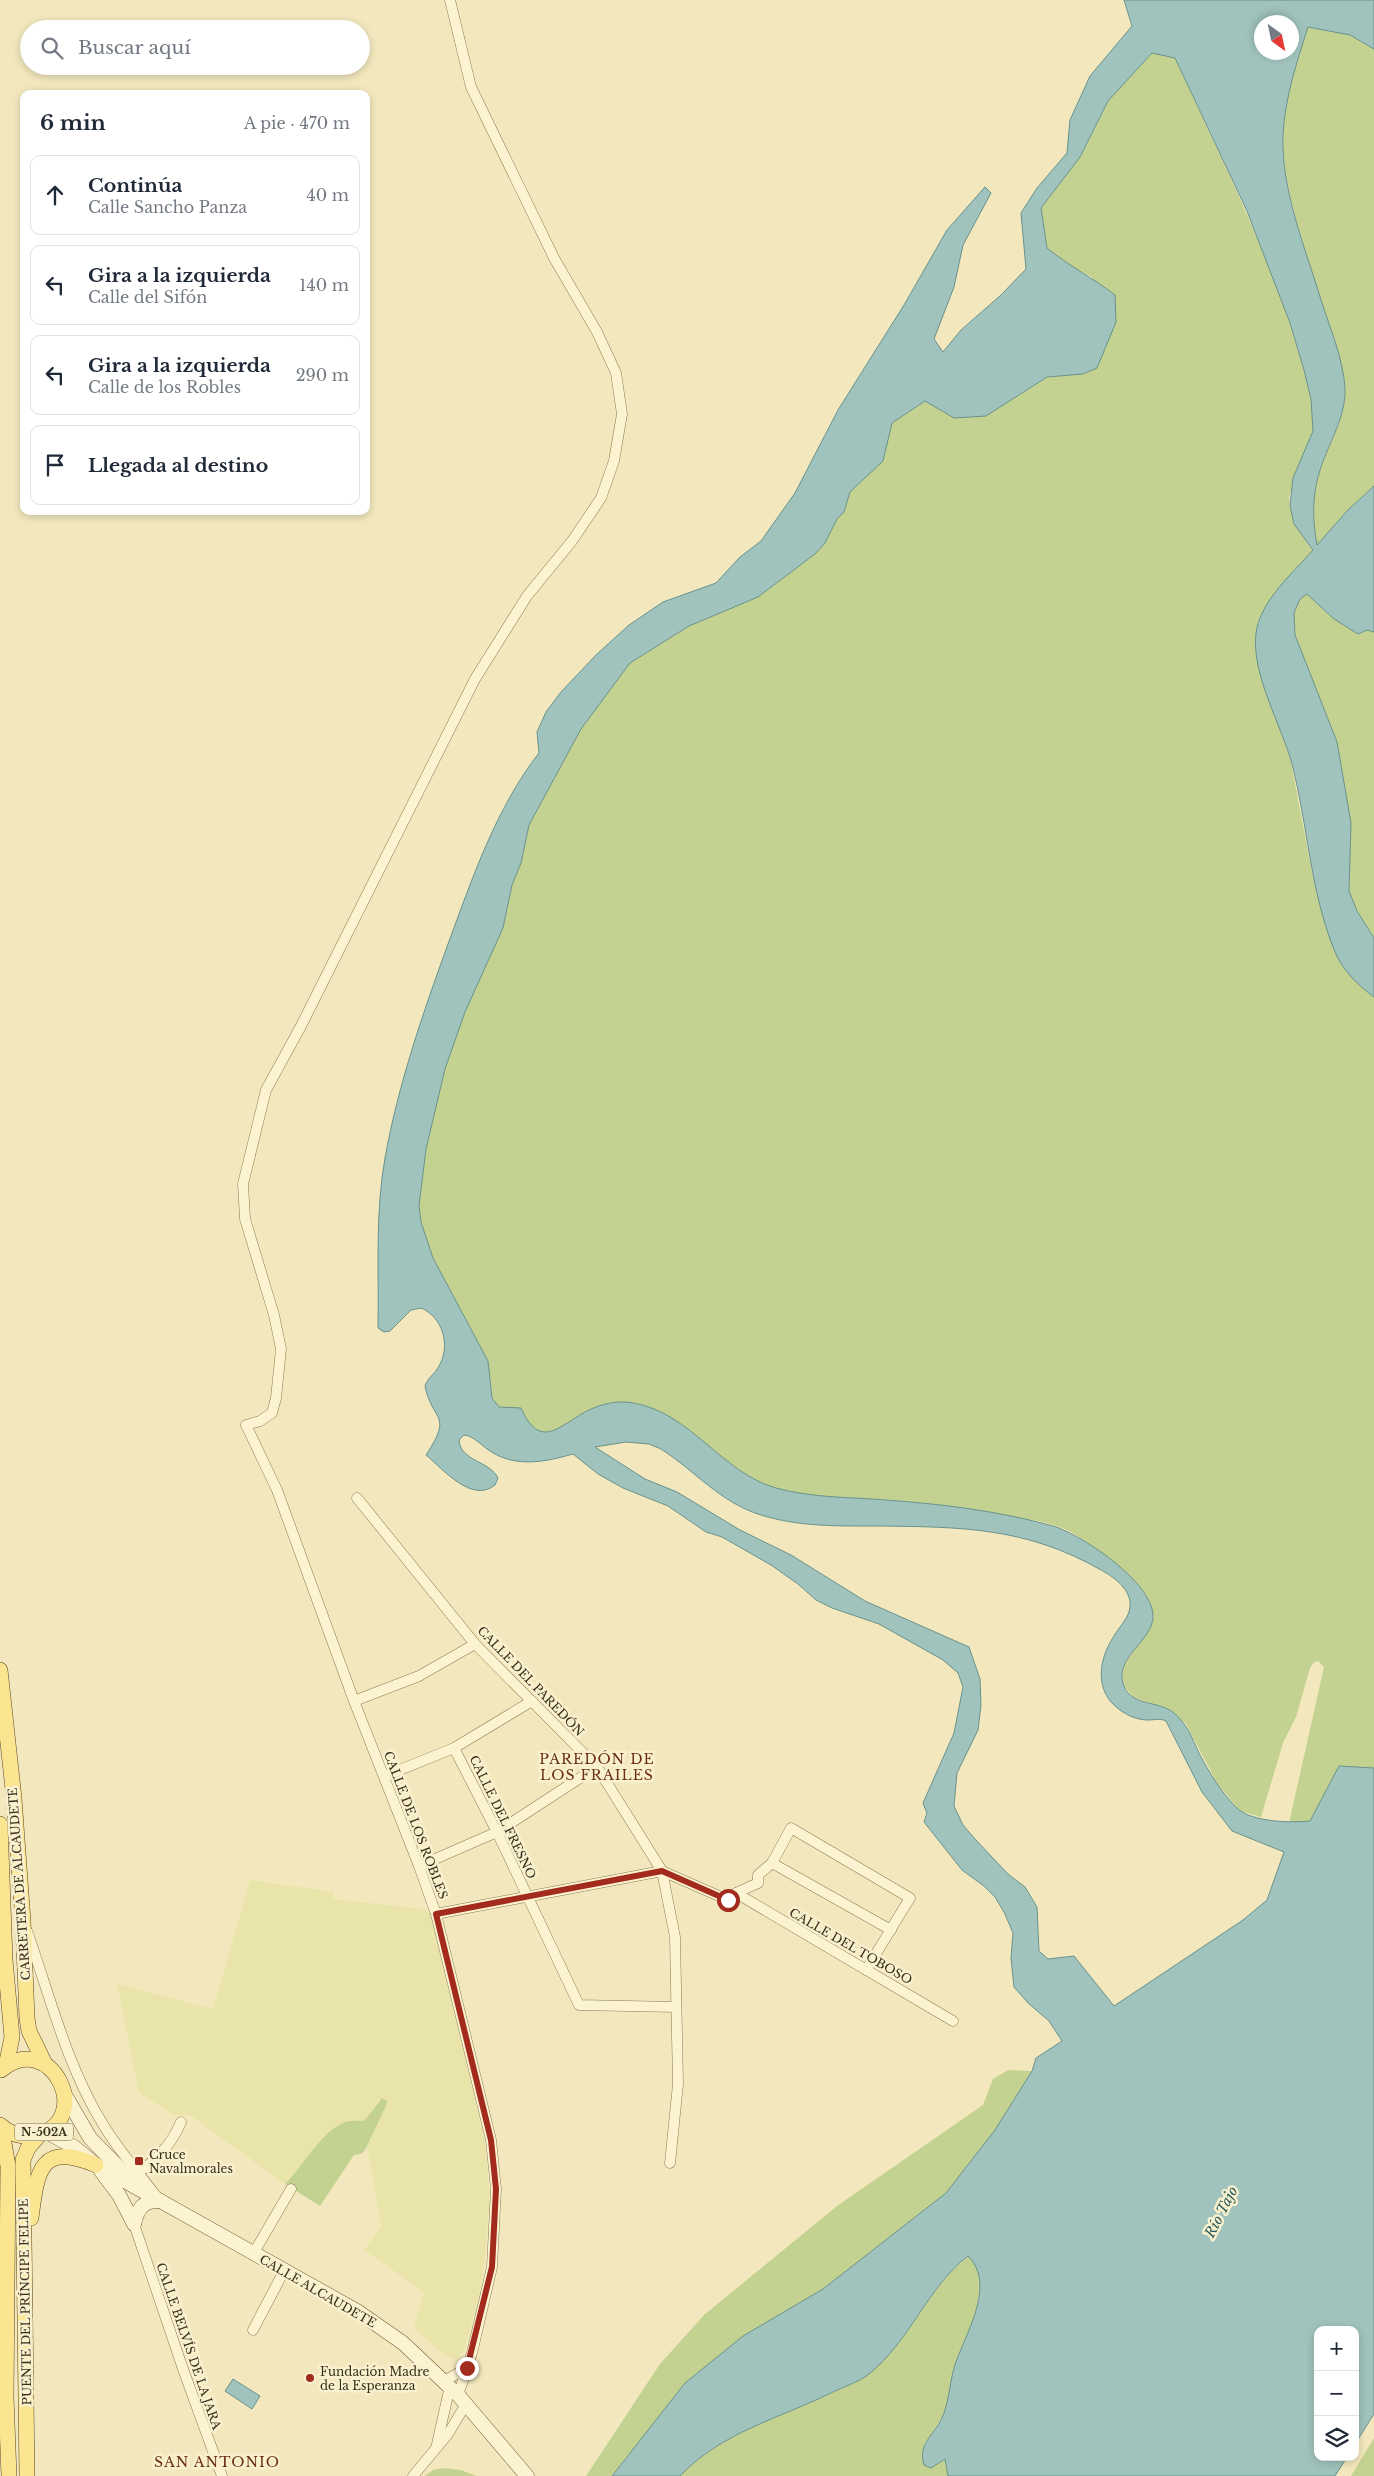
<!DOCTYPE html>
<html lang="es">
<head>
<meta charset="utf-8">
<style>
  body { margin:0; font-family:"Libre Baskerville",serif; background:#f6f6f7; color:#1f2937 }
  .controls { position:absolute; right:15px; bottom:15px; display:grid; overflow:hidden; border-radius:10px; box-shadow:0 2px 8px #0003 }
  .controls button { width:45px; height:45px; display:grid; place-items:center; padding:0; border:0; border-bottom:1px solid #e0e1e3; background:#fff; color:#1f2937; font:25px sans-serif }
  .compass { position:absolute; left:1254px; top:15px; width:45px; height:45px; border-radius:50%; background:#fff; box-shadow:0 2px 8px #0003; rotate:147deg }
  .stop { position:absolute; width:15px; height:15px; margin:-11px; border:4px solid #a22b1e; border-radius:50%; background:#fff }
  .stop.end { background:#a22b1e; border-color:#fff; box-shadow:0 1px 5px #0008 }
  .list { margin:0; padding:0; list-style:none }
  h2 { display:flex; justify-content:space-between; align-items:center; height:65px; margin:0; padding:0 20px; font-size:21px }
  h2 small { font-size:16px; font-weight:400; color:#747a83 }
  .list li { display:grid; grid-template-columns:32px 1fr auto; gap:15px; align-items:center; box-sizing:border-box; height:80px; margin:0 10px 10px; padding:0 10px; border:1px solid #e0e1e3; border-radius:10px }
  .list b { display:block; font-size:19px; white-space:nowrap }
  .list p { margin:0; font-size:16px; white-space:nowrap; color:#747a83 }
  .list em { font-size:16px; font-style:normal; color:#747a83 }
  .icon { flex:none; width:28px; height:28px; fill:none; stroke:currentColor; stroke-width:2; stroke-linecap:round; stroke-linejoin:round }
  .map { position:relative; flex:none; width:1374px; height:2476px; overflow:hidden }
  .search { position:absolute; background:#fff; box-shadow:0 2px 8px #0003; left:20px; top:20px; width:350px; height:55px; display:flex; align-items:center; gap:12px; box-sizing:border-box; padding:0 18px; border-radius:28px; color:#747a83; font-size:19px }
  .panel { position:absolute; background:#fff; box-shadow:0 2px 8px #0003; left:20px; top:90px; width:350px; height:425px; border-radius:10px }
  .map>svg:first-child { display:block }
  .farmland { fill:#e9e5aa }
  .green { fill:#c3d290 }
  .water { fill:#a1c3bd; stroke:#68928c; fill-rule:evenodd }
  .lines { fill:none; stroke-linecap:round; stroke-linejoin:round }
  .minor-casing { stroke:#8d7854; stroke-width:11 }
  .secondary-casing { stroke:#6e5938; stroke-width:15 }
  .primary-casing { stroke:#5a4529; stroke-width:16 }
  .minor { stroke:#fcf4d1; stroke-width:10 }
  .secondary { stroke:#fcf4d1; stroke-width:14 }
  .primary { stroke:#fbe590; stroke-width:15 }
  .route { stroke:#a22b1e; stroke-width:6 }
  .poi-dot { fill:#a22b1e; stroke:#f9f1ce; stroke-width:2 }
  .labels { text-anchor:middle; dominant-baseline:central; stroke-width:5; stroke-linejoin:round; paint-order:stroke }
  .shield { fill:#f9f1ce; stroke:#736851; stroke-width:1 }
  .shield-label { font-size:11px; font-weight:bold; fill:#3a2d1b }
  .street-label { font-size:12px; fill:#3a2d1b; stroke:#f9f1ce }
  .poi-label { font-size:12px; fill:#3a2d1b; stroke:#f9f1ce; text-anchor:start }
  .neighbourhood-label { font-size:14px; letter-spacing:1px; fill:#6c3015; stroke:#f9f1ce }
  .water-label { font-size:14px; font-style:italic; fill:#285a5c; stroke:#f9f1ce }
</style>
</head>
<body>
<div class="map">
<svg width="1374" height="2476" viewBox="0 0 1374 2476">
  <rect width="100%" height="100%" fill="#f3e8bd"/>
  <polygon class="farmland" points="250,1880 334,1892 333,1899 424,1909 430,1912 485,2142 490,2199 484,2265 479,2298 464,2350 455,2359 443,2354 414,2328 424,2292 364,2250 381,2227 367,2146 386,2106 379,2100 365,2120 345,2123 316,2146 298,2172 285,2184 191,2116 174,2115 139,2093 117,1984 213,2009"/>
  <g class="green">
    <path d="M1308,27l42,8 24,14v437l-26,24 -31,36c-4,-27 -6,-51 4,-78 9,-26 25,-51 24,-79 -2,-30 -16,-62 -25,-91 -16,-53 -36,-105 -37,-161 0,-37 14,-76 25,-110z"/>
    <path d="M1152,53l23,5c43,96 92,188 122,289 8,26 18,55 16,82 -1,20 -16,48 -24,68 1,21 11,37 24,53l-31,35 -23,33 -3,13 5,43 30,88 21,111 16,59 11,28 9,13 26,24v771l-35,-2 -29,55 -21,2 35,-156 -6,-6 -5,2 -3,5 -14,49 -13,26 -22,74 -21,-6 -23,-28 -31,-59 -15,-14 -38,-13 -9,-11 -2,-13 3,-9 27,-40c4,-24 -16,-43 -33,-56 -16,-11 -31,-26 -48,-36 -19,-10 -45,-13 -66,-16 -37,-7 -74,-13 -112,-16 -39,-2 -82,-1 -120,-13 -52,-17 -88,-77 -141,-84 -14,-2 -30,1 -44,8 -16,8 -30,25 -50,20l-11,-10 -6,-12 -22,-2 -7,-10 -4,-36 -55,-103 -12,-36 -2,-16 7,-57 19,-80 20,-57 38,-84 9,-43 11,-31 6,-29 52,-96 49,-66 59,-37 69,-29 57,-43 10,-11 12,-24 7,-7 6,-20 33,-31 9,-38 33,-22 29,17 32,-2 61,-39 36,-3 9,-97 -22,-11 -23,-18 -6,-40 39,-51 28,-56z"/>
    <polygon points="1307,594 1334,619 1374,632 1374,938 1357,911 1349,891 1350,850 1337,742 1295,635 1294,613 1300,599"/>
    <polygon points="1008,2070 1032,2071 995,2130 946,2193 823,2289 743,2336 626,2457 612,2476 586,2476 660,2364 704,2315 837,2206 983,2105 993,2079"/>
    <path d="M382,2098l5,3 -1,5 -21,44 -4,4 -7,1 -34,51 -35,-22c19,-18 38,-58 65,-63 5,-1 10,1 15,-1z"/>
    <path d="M969,2256c29,32 -5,79 -15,111 -3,10 -3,21 -5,31 -4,18 -15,32 -25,46l12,21 9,-7 3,18h-268c40,-43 100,-58 152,-83 11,-6 27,-11 37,-19 42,-34 57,-84 100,-118z"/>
    <polygon points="1374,2438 1374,2476 1351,2476"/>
    <polygon points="443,2468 461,2470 476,2476 425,2476 433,2470"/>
  </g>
  <g class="water">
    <path d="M1124,0h250v49l-24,-14 -42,-8c-11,34 -23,71 -25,107 -2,56 22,113 38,166 9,28 22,58 24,88 1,28 -15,53 -24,79 -9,26 -9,51 -4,78l31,-35 26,-24v146l-7,-2 -9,4 -24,-15 -27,-25 -7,5 -6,14 1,22 42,107 14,81 -2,68 8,20 17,27v59c-16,-12 -31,-26 -39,-45 -25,-61 -27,-126 -43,-188 -11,-40 -41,-90 -36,-131 4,-32 37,-60 57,-83l-19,-26 -4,-19 3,-27 20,-47 -2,-32 -7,-29 -14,-47 -43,-112 -72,-153 -23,-5 -44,48 -28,56 -39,51 6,40c22,18 46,30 68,47l1,27 -19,46 -14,6 -36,3 -61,39 -32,2 -29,-17 -33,22 -9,38 -33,31 -6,20 -7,7 -12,24 -10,11 -57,43 -69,29 -59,37 -49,66 -52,96 -8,38 -9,22 -9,43 -38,84 -20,57 -19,80 -7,57 2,16 12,36 55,103 4,37 7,9 22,1c19,43 38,18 66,3 14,-7 30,-11 46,-8 57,9 89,70 143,85 36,10 74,9 110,12 56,4 113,11 167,26 28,8 110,62 99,97 -6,21 -36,36 -29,60 6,24 36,17 51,30 14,12 18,25 25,40 10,19 23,41 39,56 15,13 53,14 72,12l29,-55 35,2v646l-19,30v-114h-37v127h29l-12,19h-387l-3,-17 -14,9 -7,-3c-6,-21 8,-28 17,-45 8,-16 8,-34 13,-52 9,-31 44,-82 14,-112 -41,32 -58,85 -99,118 -10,8 -26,13 -38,19 -51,25 -111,40 -151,83h-68l73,-93 58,-47 80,-47 123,-96 49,-63 37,-59 4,-13 26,-17 -13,-20 -21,-18 -14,-16 -3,-29 2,-25 -9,-21 -9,-15 -11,-11 -22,-16 -38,-48 3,-9 -4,-10 31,-70 9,-46 -5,-14 -15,-13 -64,-36 -47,-16 -16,-8 -18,-16 -27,-19 -49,-28 -16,-5 -38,-26 -45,-18 -25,-14 -25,-20c-28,8 -57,14 -83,-3 -8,-5 -16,-15 -26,-16l-5,5c1,21 31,21 39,38l-3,7c-23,19 -52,-16 -69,-30 28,-42 6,-33 -1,-69 3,-9 10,-12 14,-20 12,-20 4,-49 -18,-58l-10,2 -21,21 -6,1 -6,-4c1,-57 -3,-114 7,-170 13,-73 38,-145 63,-214 24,-65 48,-136 91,-191l-2,-21 9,-20 15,-20 35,-37 33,-30 34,-23 53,-19 24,-26 21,-16 34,-48 43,-83 66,-105 43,-75 38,-43 6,6 -28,52 -9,42 -20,52 9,13 18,-22 40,-35 25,-26 -5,-56 16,-25 30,-35 3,-33 20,-44 42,-50zM1262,22h30v30h-30zM626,1442l23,2 12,5c34,22 60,54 100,66 38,12 78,11 117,11 83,1 148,1 223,44 13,7 31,20 29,37 -1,11 -11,20 -16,29 -16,24 -20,56 6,74 8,6 18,10 28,10 7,0 12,-2 18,1l36,71 30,39 52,21 -17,48 -24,20 -129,86 -40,-50 -26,3 -9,-8 -2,-44 -12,-20 -17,-13 -33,-35 -12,-14 -9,-19 3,-33 21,-43 3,-25 -1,-26 -11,-32 -104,-46 -74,-46 -51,-25 -63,-38 -32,-13 -50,-32z"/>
    <polygon points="233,2379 260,2396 252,2409 225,2391"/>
  </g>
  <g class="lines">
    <defs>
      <g id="minor">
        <polyline points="450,0 471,87 554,258 597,332 616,373 622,414 614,461 601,498 572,541 527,596 475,679 301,1026 266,1090 243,1184 245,1219 274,1315 281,1349 276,1398 272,1413 260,1421 246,1425 277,1490 354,1701 419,1866 436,1914 491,2140 496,2189 492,2267 472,2353 458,2395"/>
        <polyline points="357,1498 475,1644 597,1767 662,1871 675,1937 678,2084 670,2163"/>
        <polyline points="354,1701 419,1676 475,1644"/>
        <polyline points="454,1748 497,1832 579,2005 676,2007"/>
        <polyline points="385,1776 454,1748 532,1701"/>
        <polyline points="772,1863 891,1930"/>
        <polyline points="419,1866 497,1832 597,1767"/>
        <polyline points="662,1871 728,1900 736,1893 758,1883 758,1875 772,1863 791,1828 910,1898 866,1970"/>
        <polyline points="736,1893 953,2021"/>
        <polyline points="436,1914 662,1871"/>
        <path d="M27,1931c23,65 40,136 77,195 15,25 35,47 52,70"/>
        <path d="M138,2173c19,-14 34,-29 43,-51"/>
        <polyline points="134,2224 183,2369 222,2476"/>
        <polyline points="253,2254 291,2189"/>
        <polyline points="253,2330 284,2271"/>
        <polyline points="444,2381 467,2368"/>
        <polyline points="437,2444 450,2386"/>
        <polyline points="413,2476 448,2434 466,2404"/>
      </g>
      <g id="secondary">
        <polyline points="65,2095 90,2138 131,2180"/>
        <polyline points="45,2131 74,2147 96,2165 357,2311 403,2343 458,2395 527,2476"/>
        <polyline points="101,2171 119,2195 134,2224"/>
        <path d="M134,2224c4,-16 9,-24 27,-23"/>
      </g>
      <g id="primary">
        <polyline points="0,1670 14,1798 23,1921 27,2018 29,2031 45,2064"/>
        <polyline points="0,1824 5,1960 12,2037 6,2066"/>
        <path d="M0,2125c10,9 22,13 36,10 60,-14 15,-107 -35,-65"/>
        <polyline points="1,2126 8,2166 6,2397 9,2476"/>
        <path d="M31,2218c6,-47 9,-77 65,-53"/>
        <polyline points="27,2476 23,2160 28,2148 40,2134"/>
      </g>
    </defs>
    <use href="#minor" class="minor-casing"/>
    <use href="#secondary" class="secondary-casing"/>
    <use href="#primary" class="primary-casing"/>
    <use href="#minor" class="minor"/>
    <use href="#secondary" class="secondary"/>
    <use href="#primary" class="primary"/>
  </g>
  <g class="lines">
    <polyline class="route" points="467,2368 492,2267 496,2189 491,2140 436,1914 662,1871 728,1900"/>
  </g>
  <g class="poi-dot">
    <rect x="134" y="2156" width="10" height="10" rx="2.5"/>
    <circle cx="310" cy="2378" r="5"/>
  </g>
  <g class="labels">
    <rect class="shield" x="15" y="2123.5" width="58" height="17" rx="4"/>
    <g class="shield-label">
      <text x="44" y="2132">N-502A</text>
    </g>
    <g class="street-label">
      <text transform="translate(531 1681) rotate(46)">CALLE DEL PAREDÓN</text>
      <text transform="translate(503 1817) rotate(64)">CALLE DEL FRESNO</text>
      <text transform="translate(416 1825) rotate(69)">CALLE DE LOS ROBLES</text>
      <text transform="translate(19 1884) rotate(-94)">CARRETERA DE ALCAUDETE</text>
      <text transform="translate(851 1946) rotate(30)">CALLE DEL TOBOSO</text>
      <text transform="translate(318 2291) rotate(30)">CALLE ALCAUDETE</text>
      <text transform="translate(25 2302) rotate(-91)">PUENTE DEL PRÍNCIPE FELIPE</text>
      <text transform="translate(189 2346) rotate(71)">CALLE BELVÍS DE LA JARA</text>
    </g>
    <g class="poi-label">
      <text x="149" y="2154">Cruce<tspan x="149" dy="14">Navalmorales</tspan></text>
      <text x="320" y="2371">Fundación Madre<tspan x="320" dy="14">de la Esperanza</tspan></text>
    </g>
    <g class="neighbourhood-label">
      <text x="597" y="1759">PAREDÓN DE<tspan x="597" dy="16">LOS FRAILES</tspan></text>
      <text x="217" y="2462">SAN ANTONIO</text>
    </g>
    <g class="water-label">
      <text transform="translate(1221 2212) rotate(-63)">Río Tajo</text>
    </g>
  </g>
</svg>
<div class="controls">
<button>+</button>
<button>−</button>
<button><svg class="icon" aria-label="layers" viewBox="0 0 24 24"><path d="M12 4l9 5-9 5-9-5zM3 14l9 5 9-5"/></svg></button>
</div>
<svg class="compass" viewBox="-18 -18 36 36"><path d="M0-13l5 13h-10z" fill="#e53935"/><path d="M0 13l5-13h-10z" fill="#747a83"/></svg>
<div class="stop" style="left:728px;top:1900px"></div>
<div class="stop end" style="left:467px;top:2368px"></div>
<div class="search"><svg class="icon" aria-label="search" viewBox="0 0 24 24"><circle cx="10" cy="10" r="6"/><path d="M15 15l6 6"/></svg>Buscar aquí</div>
<section class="panel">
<h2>6 min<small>A pie · 470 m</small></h2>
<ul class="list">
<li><svg class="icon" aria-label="ahead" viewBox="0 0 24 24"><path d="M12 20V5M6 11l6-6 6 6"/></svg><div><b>Continúa</b><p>Calle Sancho Panza</p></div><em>40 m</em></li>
<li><svg class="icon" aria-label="left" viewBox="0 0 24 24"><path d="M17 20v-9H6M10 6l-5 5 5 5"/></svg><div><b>Gira a la izquierda</b><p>Calle del Sifón</p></div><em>140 m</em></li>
<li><svg class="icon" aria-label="left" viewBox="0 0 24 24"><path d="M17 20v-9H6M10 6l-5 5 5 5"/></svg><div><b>Gira a la izquierda</b><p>Calle de los Robles</p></div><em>290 m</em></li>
<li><svg class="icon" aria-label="arrive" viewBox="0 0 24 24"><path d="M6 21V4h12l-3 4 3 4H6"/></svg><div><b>Llegada al destino</b></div></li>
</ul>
</section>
</div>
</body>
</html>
